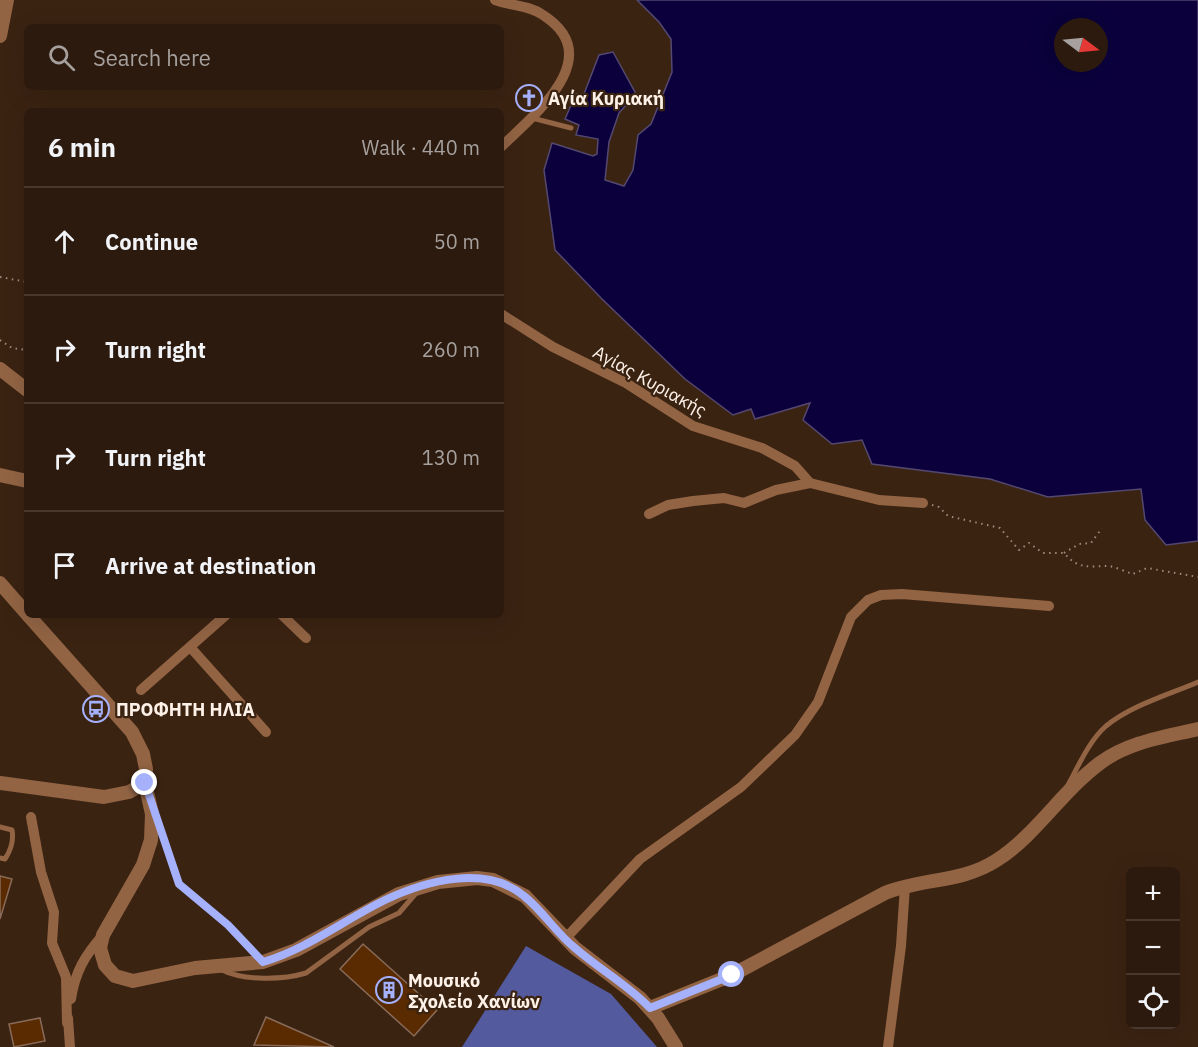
<!DOCTYPE html>
<html lang="en">
<head>
<meta charset="utf-8">
<style>
  body { margin:0; font-family:"IBM Plex Sans",sans-serif; background:#38271c; color:#f1f3f6 }
  .controls { position:absolute; right:18px; bottom:18px; display:grid; overflow:hidden; border-radius:9px; box-shadow:0 6px 24px #0002 }
  .controls button { width:54px; height:54px; display:grid; place-items:center; padding:0; border:0; border-bottom:2px solid #48382e; background:#2c1a0e; color:#f1f3f6; font:30px sans-serif }
  .compass { position:absolute; left:1054px; top:18px; width:54px; height:54px; border-radius:50%; background:#2c1a0e; box-shadow:0 6px 24px #0002; rotate:106deg }
  .stop { position:absolute; width:18px; height:18px; margin:-14px; border:4px solid #a6b1fc; border-radius:50%; background:#fff }
  .stop.end { background:#a6b1fc; border-color:#fff; box-shadow:0 2px 6px #0008 }
  .list { margin:0; padding:0; list-style:none }
  h2 { display:flex; justify-content:space-between; align-items:center; height:78px; margin:0; padding:0 24px; font-size:26px }
  h2 small { font-size:20px; font-weight:400; color:#a6a19e }
  .list li { display:grid; grid-template-columns:39px 1fr auto; gap:18px; align-items:center; box-sizing:border-box; height:108px; padding:0 24px; border-top:2px solid #48382e }
  .list b { display:block; font-size:22px; white-space:nowrap }
  .list em { font-size:20px; font-style:normal; color:#a6a19e }
  .icon { flex:none; width:33px; height:33px; fill:none; stroke:currentColor; stroke-width:2; stroke-linecap:round; stroke-linejoin:round }
  .map { position:relative; flex:none; width:1198px; height:1047px; overflow:hidden }
  .search { position:absolute; background:#2c1a0e; box-shadow:0 6px 24px #0002; left:24px; top:24px; width:480px; height:66px; display:flex; align-items:center; gap:15px; box-sizing:border-box; padding:0 21px; border-radius:9px; color:#a6a19e; font-size:22px }
  .panel { position:absolute; background:#2c1a0e; box-shadow:0 6px 24px #0002; left:24px; top:108px; width:480px; height:510px; border-radius:9px }
  .map>svg:first-child { display:block }
  .forest { fill:#535a9e }
  .water { fill:#0b003c; stroke:#544870; stroke-width:1.5; fill-rule:evenodd }
  .building { fill:#5a2b00; stroke:#886b59; stroke-width:1.5 }
  .lines { fill:none; stroke-linecap:round; stroke-linejoin:round }
  .path { stroke:#9e8b7f; stroke-width:2; stroke-dasharray:1.5 4.5; stroke-linecap:butt }
  .service { stroke:#926444; stroke-width:5 }
  .minor { stroke:#926444; stroke-width:10 }
  .tertiary { stroke:#926444; stroke-width:14 }
  .route { stroke:#a6b1fc; stroke-width:8 }
  .labels { text-anchor:middle; dominant-baseline:central; stroke-width:4.5; stroke-linejoin:round; paint-order:stroke }
  .poi-label { font-size:18px; font-weight:bold; fill:#fef1e8; stroke:#3b2312; text-anchor:start }
  .street-label { font-size:18px; fill:#fef1e8; stroke:#3b2312 }
</style>
</head>
<body>
<div class="map">
<svg width="1198" height="1047" viewBox="0 0 1198 1047">
  <rect width="100%" height="100%" fill="#3b2312"/>
  <polygon class="forest" points="526,946 611,994 657,1047 462,1047"/>
  <path class="water" d="M637,0h561v541l-32,4 -21,-25 -4,-31 -93,8 -58,-18 -118,-15 -10,-24 -30,4 -29,-24 7,-17 -55,16 -4,-10 -18,6 -48,-36 -83,-80 -47,-49 -11,-80 8,-27 41,13 4,-2 1,-15 -22,-4 3,-10 -14,-6 11,-25h8l15,-39 14,-3 23,42 -17,19 -10,29 -4,38 19,6 9,-16 5,-35 13,-11 21,-52 -1,-33 -12,-17zM1063,27h36v36h-36z"/>
  <g class="building">
    <polygon points="0,876 12,879 0,919"/>
    <polygon points="363,944 437,1010 414,1036 340,969"/>
    <polygon points="266,1017 334,1047 254,1045"/>
    <polygon points="40,1018 45,1041 14,1047 9,1024"/>
  </g>
  <g class="lines">
    <g class="path">
      <polyline points="0,277 27,282"/>
      <polyline points="0,340 12,348 27,350"/>
      <path d="M932,505l7,2 9,9 52,12 19,22 10,-7 14,10h21c15,17 24,13 45,13 7,1 17,6 24,8l14,-6 51,9"/>
      <polyline points="1064,553 1079,544 1091,543 1102,528"/>
      <polyline points="165,836 179,884 228,925 253,951"/>
    </g>
    <g class="service">
      <polyline points="532,118 571,128"/>
      <path d="M1068,785c11,-20 21,-44 38,-59 26,-21 62,-31 92,-44"/>
      <path d="M0,827l12,3c2,11 -1,20 -7,29l-5,-1"/>
      <path d="M222,970c22,11 61,10 84,3l63,-46 30,-14 18,-21"/>
    </g>
    <g class="minor">
      <path d="M495,0c16,6 34,5 48,15 65,42 -8,99 -42,132"/>
      <polyline points="501,314 553,347 626,383 693,426 762,448 795,466 810,483 879,500 923,503"/>
      <polyline points="649,514 668,505 693,501 724,498 744,503 776,490 810,483"/>
      <polyline points="282,615 306,638"/>
      <polyline points="191,648 266,732"/>
      <polyline points="141,690 226,615"/>
      <polyline points="31,817 41,872 54,912 52,943 66,977 67,1023"/>
      <polyline points="565,939 640,859 741,787 795,735 818,702 851,617 868,600 881,595 902,594 1049,606"/>
      <path d="M71,999c4,-27 14,-44 32,-64"/>
      <polyline points="68,1018 70,1047"/>
      <polyline points="888,1047 901,946 905,886"/>
    </g>
    <g class="tertiary">
      <polyline points="0,36 7,0"/>
      <polyline points="0,369 27,390"/>
      <polyline points="0,475 27,481"/>
      <polyline points="0,583 27,614"/>
      <polyline points="28,615 132,732 143,754 146,769 145,783 152,814 151,840 143,865 103,935 100,948 105,965 115,976 133,981 195,968 263,962 296,950 399,894 438,882 477,878 493,880 525,896 575,948 640,998 658,1018 676,1047"/>
      <polyline points="0,783 104,797 129,792 145,783"/>
      <path d="M650,1008l82,-33 153,-82c37,-15 77,-10 112,-33 39,-25 65,-69 103,-97 28,-21 64,-26 98,-34"/>
    </g>
  </g>
  <g class="lines">
    <path class="route" d="M145,783l34,101 49,41 35,37c44,-13 81,-42 122,-62 40,-19 101,-36 139,-4 19,15 32,37 51,52 24,21 53,37 75,60l82,-33"/>
  </g>
  <defs>
    <symbol id="church-ring" viewBox="-11 -11 22 22"><circle r="9.5" fill="#3b2312" stroke="#a6b1fc" stroke-width="1.5"/><path d="M-1.2-6h2.4v3.5h3.3v2.4h-3.3V6h-2.4V-.1h-3.3v-2.4h3.3Z" fill="#a6b1fc"/></symbol>
    <symbol id="bus-ring" viewBox="-11 -11 22 22"><circle r="9.5" fill="#3b2312" stroke="#a6b1fc" stroke-width="1.5"/><path d="M-5-6H5V4H4V6H2V4H-2V6H-4V4H-5ZM-3.5-4V0h7V-4ZM-3.5 1.2v1.5H-2V1.2ZM2 1.2v1.5H3.5V1.2Z" fill="#a6b1fc"/></symbol>
    <symbol id="building-ring" viewBox="-11 -11 22 22"><circle r="9.5" fill="#3b2312" stroke="#a6b1fc" stroke-width="1.5"/><path d="M-4-6H4V6H1V3H-1V6H-4ZM-2.5-4.3h1.7v1.8h-1.7ZM.8-4.3h1.7v1.8H.8ZM-2.5-1h1.7V.8h-1.7ZM.8-1h1.7V.8H.8Z" fill="#a6b1fc"/></symbol>
  </defs>
  <g fill-rule="evenodd">
    <use href="#church-ring" x="514" y="83" width="30" height="30"/>
    <use href="#bus-ring" x="81" y="694" width="30" height="30"/>
    <use href="#building-ring" x="374" y="975" width="30" height="30"/>
  </g>
  <g class="labels">
    <g class="poi-label">
      <text x="548" y="98">Αγία Κυριακή</text>
      <text x="116" y="709">ΠΡΟΦΗΤΗ ΗΛΙΑ</text>
      <text x="408" y="980">Μουσικό<tspan x="408" dy="21">Σχολείο Χανίων</tspan></text>
    </g>
    <g class="street-label">
      <text transform="translate(650 381) rotate(29)">Αγίας Κυριακής</text>
    </g>
  </g>
</svg>
<div class="controls">
<button>+</button>
<button>−</button>
<button><svg class="icon" aria-label="locate" viewBox="0 0 24 24"><circle cx="12" cy="12" r="6"/><path d="M12 2v4M12 18v4M2 12h4M18 12h4"/></svg></button>
</div>
<svg class="compass" viewBox="-18 -18 36 36"><path d="M0-13l5 13h-10z" fill="#e53935"/><path d="M0 13l5-13h-10z" fill="#a6a19e"/></svg>
<div class="stop" style="left:732px;top:975px"></div>
<div class="stop end" style="left:145px;top:783px"></div>
<div class="search"><svg class="icon" aria-label="search" viewBox="0 0 24 24"><circle cx="10" cy="10" r="6"/><path d="M15 15l6 6"/></svg>Search here</div>
<section class="panel">
<h2>6 min<small>Walk · 440 m</small></h2>
<ul class="list">
<li><svg class="icon" aria-label="ahead" viewBox="0 0 24 24"><path d="M12 20V5M6 11l6-6 6 6"/></svg><div><b>Continue</b></div><em>50 m</em></li>
<li><svg class="icon" aria-label="right" viewBox="0 0 24 24"><path d="M7 20v-9h11M14 6l5 5-5 5"/></svg><div><b>Turn right</b></div><em>260 m</em></li>
<li><svg class="icon" aria-label="right" viewBox="0 0 24 24"><path d="M7 20v-9h11M14 6l5 5-5 5"/></svg><div><b>Turn right</b></div><em>130 m</em></li>
<li><svg class="icon" aria-label="arrive" viewBox="0 0 24 24"><path d="M6 21V4h12l-3 4 3 4H6"/></svg><div><b>Arrive at destination</b></div></li>
</ul>
</section>
</div>
</body>
</html>
